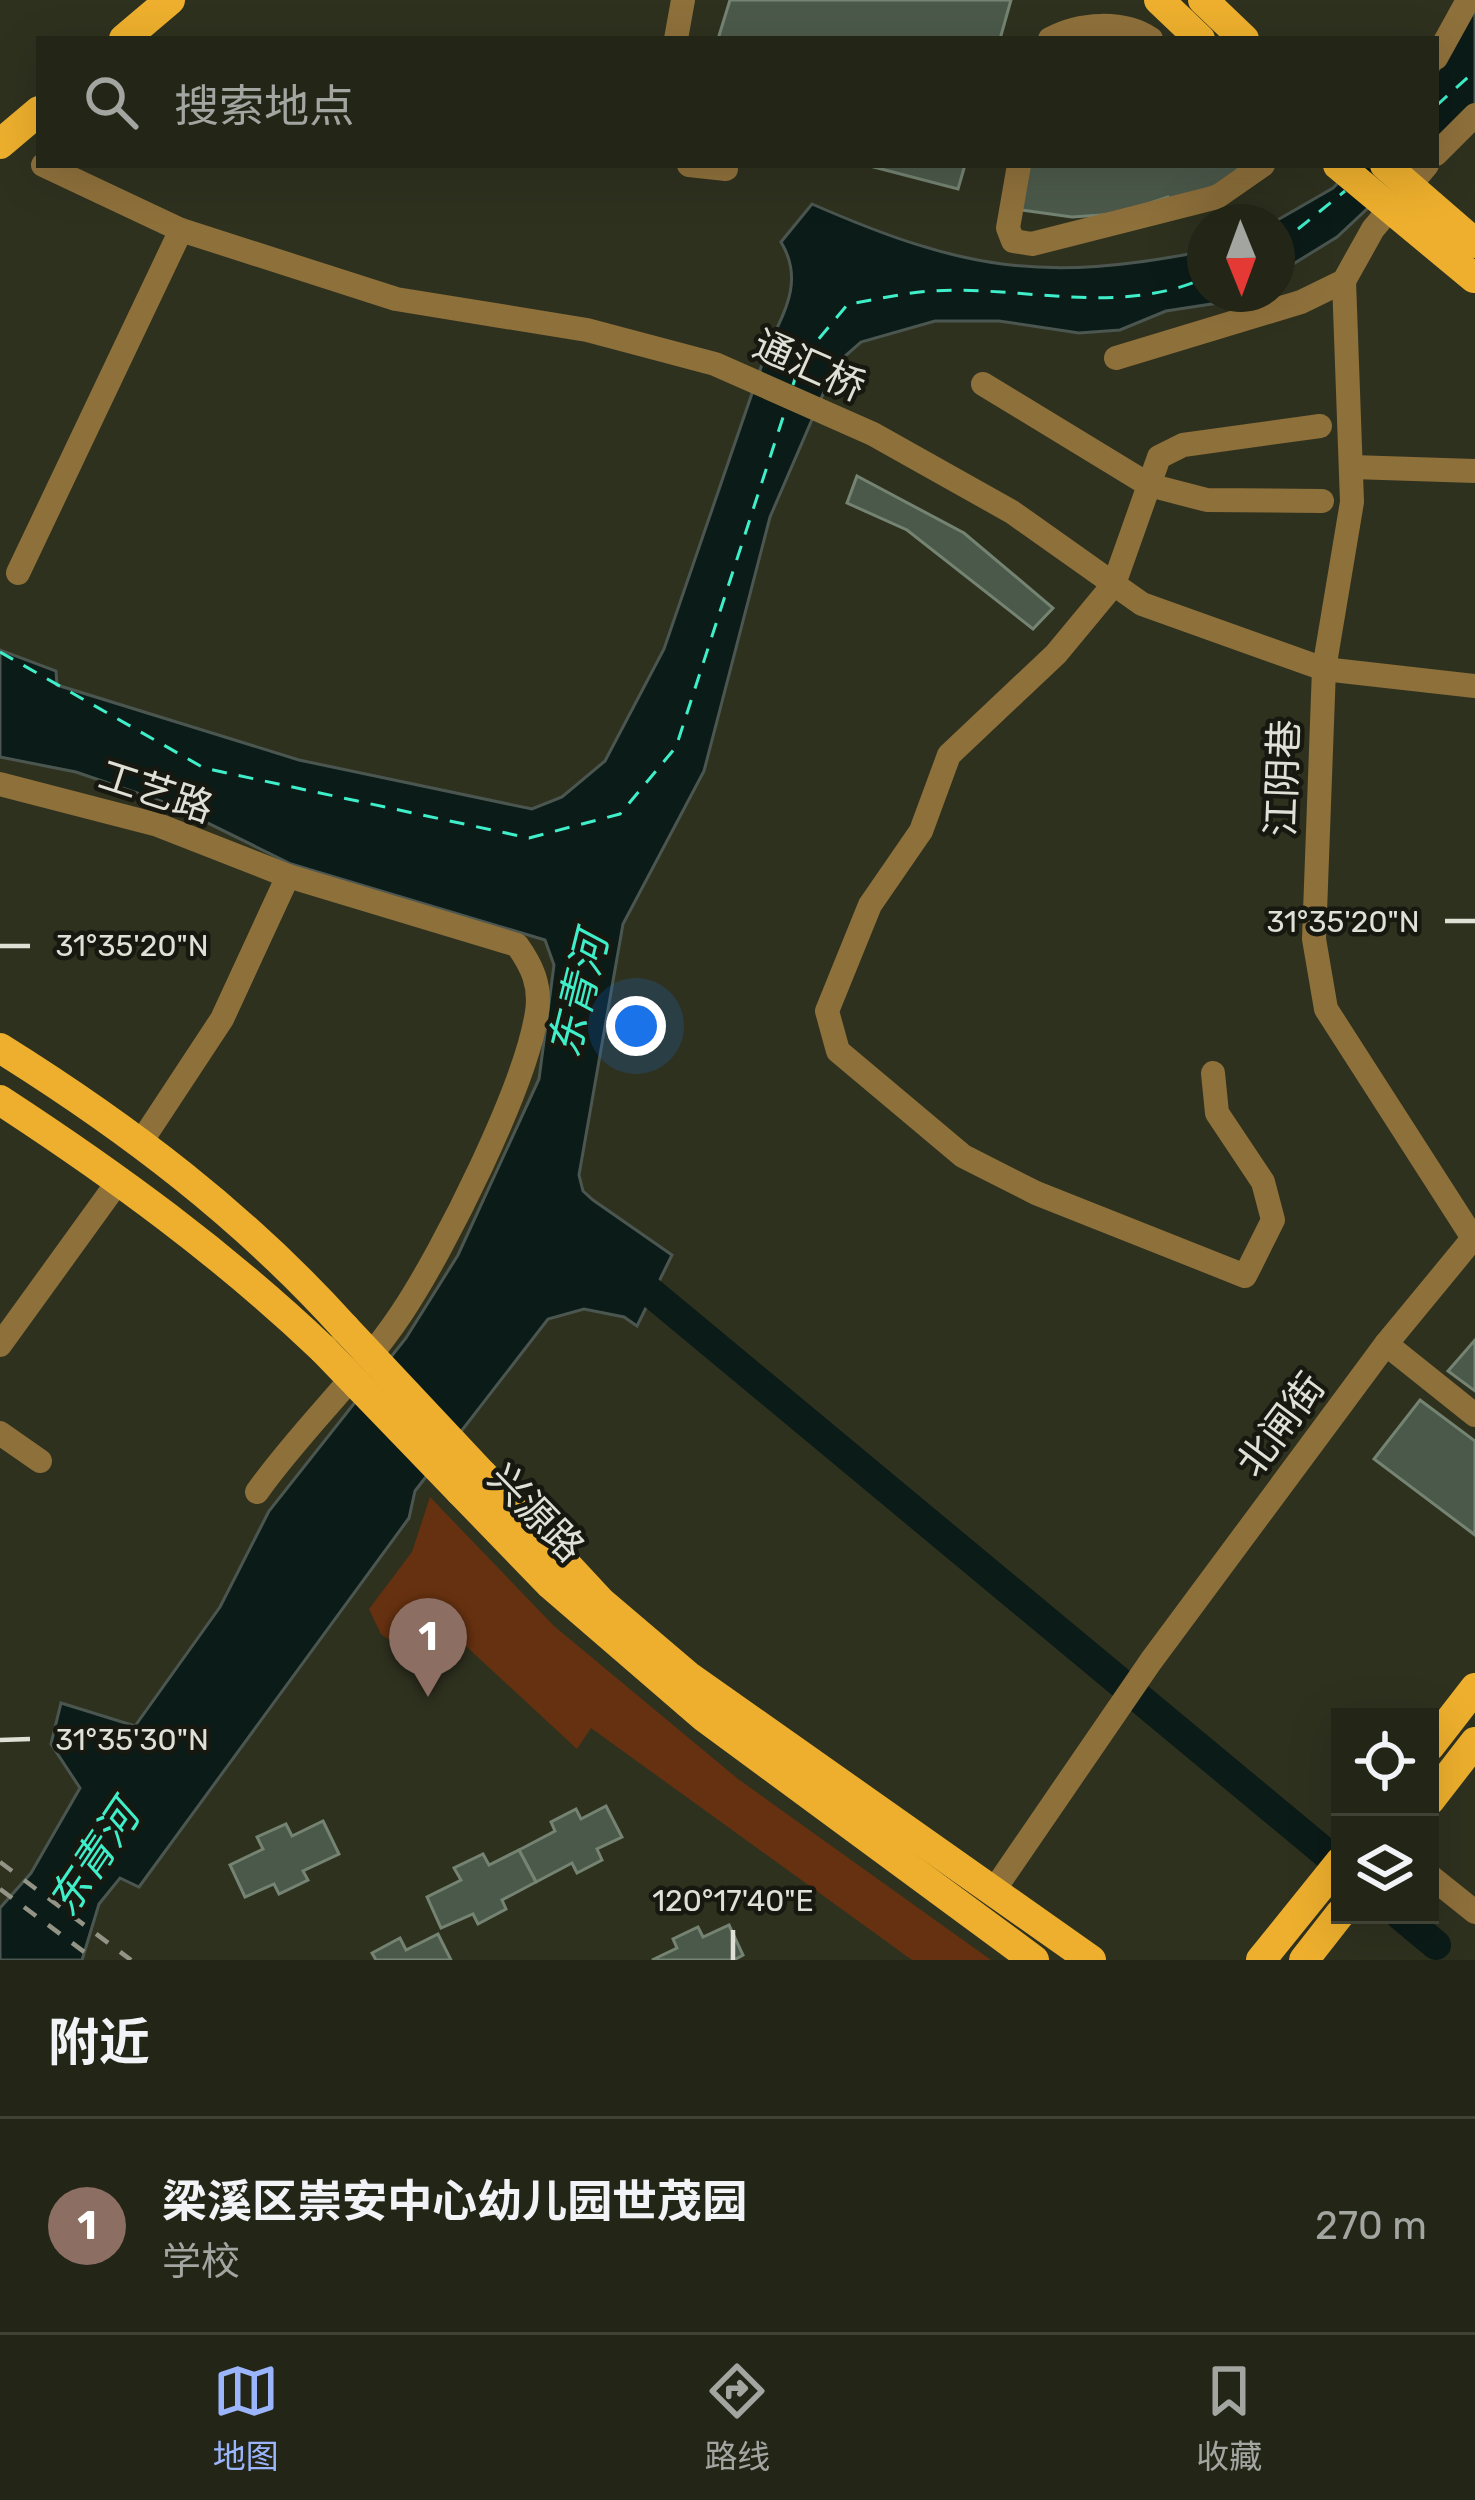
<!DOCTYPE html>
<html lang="zh">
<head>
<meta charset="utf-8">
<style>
  body { margin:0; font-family:Rubik,"Noto Sans SC",sans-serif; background:#2b2d20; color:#f1f3f6 }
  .controls { position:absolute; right:36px; bottom:36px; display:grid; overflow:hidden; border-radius:0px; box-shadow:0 12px 48px #0002 }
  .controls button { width:108px; height:108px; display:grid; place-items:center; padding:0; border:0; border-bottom:3px solid #404236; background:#232517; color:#f1f3f6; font:60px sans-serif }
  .compass { position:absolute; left:1187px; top:204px; width:108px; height:108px; border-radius:50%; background:#232517; box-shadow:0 12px 48px #0002; rotate:179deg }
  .you { position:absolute; left:636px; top:1026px; width:42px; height:42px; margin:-30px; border:9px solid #fff; border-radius:50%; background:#1a73e8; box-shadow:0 0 0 18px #1a73e833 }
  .badge { display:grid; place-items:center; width:78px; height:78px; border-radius:50%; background:#9bb5fd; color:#fff; font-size:39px; font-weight:700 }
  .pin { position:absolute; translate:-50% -99px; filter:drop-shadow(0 3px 6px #0008) }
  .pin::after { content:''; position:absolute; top:63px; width:42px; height:36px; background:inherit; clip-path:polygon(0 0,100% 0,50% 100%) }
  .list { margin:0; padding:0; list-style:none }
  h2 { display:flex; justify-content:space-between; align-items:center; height:156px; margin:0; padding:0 48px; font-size:51px }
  h2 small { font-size:39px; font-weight:400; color:#a3a5a1 }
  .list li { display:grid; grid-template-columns:78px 1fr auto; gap:36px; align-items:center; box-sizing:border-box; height:216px; padding:0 48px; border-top:3px solid #404236 }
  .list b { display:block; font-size:45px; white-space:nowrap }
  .list p { margin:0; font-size:39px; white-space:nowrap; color:#a3a5a1 }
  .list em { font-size:39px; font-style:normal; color:#a3a5a1 }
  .icon { flex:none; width:66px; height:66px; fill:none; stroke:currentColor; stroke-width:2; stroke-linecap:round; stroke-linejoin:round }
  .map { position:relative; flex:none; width:1475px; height:1960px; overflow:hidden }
  .search { position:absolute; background:#232517; box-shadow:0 12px 48px #0002; left:36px; right:36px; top:36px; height:132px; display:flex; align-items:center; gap:30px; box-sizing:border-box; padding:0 42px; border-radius:0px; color:#a3a5a1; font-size:45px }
  .sheet { height:372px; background:#232517 }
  nav { display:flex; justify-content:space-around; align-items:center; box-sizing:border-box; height:168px; border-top:3px solid #404236; background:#232517; font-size:33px; color:#a3a5a1 }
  nav a { display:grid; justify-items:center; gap:6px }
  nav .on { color:#9bb5fd }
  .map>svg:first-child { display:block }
  .green { fill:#663110 }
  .water { fill:#0b1b17; stroke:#4b5650; stroke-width:3 }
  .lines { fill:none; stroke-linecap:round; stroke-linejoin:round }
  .river { stroke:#0b1b17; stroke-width:30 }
  .ferry { stroke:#3fefca; stroke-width:3; stroke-dasharray:15 12; stroke-linecap:butt }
  .building { fill:#4b594a; stroke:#748372; stroke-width:3 }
  .minor { stroke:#8e703b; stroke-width:24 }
  .major { stroke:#edaf2d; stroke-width:30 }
  .rail { stroke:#939486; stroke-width:4.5; stroke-dasharray:15 15; stroke-linecap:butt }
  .major-bridge { stroke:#edaf2d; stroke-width:30 }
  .ticks { fill:none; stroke:#e0e1d6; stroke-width:4.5 }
  .labels { text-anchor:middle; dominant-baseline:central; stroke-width:9; stroke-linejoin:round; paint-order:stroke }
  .street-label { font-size:39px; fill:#e0e1d6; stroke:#171810 }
  .water-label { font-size:42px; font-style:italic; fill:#3fefca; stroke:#171810 }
  .ticks-label { font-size:30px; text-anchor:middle; fill:#e0e1d6; stroke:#171810; stroke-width:9; stroke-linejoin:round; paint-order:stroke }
</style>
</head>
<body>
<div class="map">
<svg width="1475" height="1960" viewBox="0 0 1475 1960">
  <rect width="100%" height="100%" fill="#2f311f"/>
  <polygon class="green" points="430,1497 554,1626 738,1779 991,1960 912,1960 591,1728 577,1749 426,1609 396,1645 381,1634 369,1609 412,1552"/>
  <g class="water">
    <polygon points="1475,5 1475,108 1436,144 1436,74"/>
    <polygon points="1356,165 1414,165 1337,237 1277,274 1274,222 1333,188"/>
    <path d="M812,204c151,66 230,79 393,47v43h32l-19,9 -52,8 -46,19 -41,3 -80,-12h-64l-74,21 -25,22 -66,153 -66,254 -81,153 -44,251 4,16 10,9 79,55 -35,71 -13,-9 -40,-8 -36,10 -133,172 -6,27 -270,369 -19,-9 -21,26 -17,56h-82v-52l31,-35 49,-85 -29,-44 10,-41 74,23 85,-119 49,-96 137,-173 52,-83 81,-176 15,-114 -9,-25 -254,-76 -122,-60 -93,-32 -76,-15v-107l56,21 1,14 242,75 233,49 30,-12 43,-36 59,-112 104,-302c17,-36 36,-67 13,-105z"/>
  </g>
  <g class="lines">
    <g class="river">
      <polyline points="625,1271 1340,1865"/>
      <polyline points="1400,1915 1436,1945"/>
    </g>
    <g class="ferry">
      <polyline points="1436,106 1475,71"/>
      <polyline points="1277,246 1345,191"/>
      <path d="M793,385l8,-25 47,-56c27,-4 55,-11 82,-13 92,-6 186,26 275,-13"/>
      <polyline points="0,652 204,768 529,838 620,814 676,747 787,405"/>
    </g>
  </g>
  <g class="building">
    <polygon points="730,0 1011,0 1000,39 718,39"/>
    <polygon points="866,165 965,165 958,189"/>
    <polygon points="1026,165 1242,165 1228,181 1172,203 1168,197 1117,214 1072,217 1015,209"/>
    <polygon points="857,476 964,533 1053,608 1033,629 907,530 847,503"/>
    <polygon points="1475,1340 1475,1391 1448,1371"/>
    <polygon points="1420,1400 1475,1441 1475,1535 1374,1459"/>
    <polygon points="606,1806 622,1837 597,1849 602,1860 577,1873 572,1863 536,1882 519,1850 555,1831 551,1822 576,1809 581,1819"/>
    <polygon points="323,1821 339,1854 303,1871 308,1880 279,1894 274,1884 245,1897 230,1865 263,1849 257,1837 286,1824 292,1836"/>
    <polygon points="519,1850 536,1882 502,1900 506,1909 478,1924 473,1914 441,1928 427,1897 461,1880 454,1868 483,1854 489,1865"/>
    <polygon points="729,1925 743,1955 734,1960 652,1960 677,1948 673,1939 698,1927 703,1937"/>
    <polygon points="438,1934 451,1960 376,1960 372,1953 400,1938 406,1950"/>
  </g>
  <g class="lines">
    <g class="minor">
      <polyline points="676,39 683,0"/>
      <path d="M1050,39c29,-16 73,-19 101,0"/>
      <polyline points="1436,58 1468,0"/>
      <polyline points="1436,154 1475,115"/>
      <polyline points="43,165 181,230 396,299 587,330 715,364 873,434 1012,512 1142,604 1324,669 1475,686"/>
      <polyline points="689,165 726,169"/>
      <polyline points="1019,165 1008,228 1013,241 1032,244 1217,197 1263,165"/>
      <polyline points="1344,281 1352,502 1324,669 1314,939 1326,1009 1473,1238"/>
      <polyline points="1116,358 1301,302 1344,281 1373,229 1427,165"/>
      <polyline points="983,384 1149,485 1207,500 1322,501"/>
      <polyline points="1352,467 1475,471"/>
      <polyline points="18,573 181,230"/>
      <path d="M0,784l158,41 130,51 229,69c15,21 24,40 20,67 -11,74 -93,238 -136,302 -42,63 -100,116 -144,178"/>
      <polyline points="1213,1073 1217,1113 1263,1182 1273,1220 1245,1276 1036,1193 963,1156 838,1051 827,1011 870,905 921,831 949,755 1056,654 1114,584 1159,457 1183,445 1320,426"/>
      <polyline points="141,1142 222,1019 288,876"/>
      <polyline points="1386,1344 1475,1415"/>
      <polyline points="0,1345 120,1179"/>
      <polyline points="0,1433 40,1461"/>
      <polyline points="1430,1876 1475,1912"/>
      <polyline points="994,1890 1151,1661 1386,1344 1475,1236"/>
    </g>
    <g class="major">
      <polyline points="1159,0 1200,39"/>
      <polyline points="1203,0 1244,39"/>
      <polyline points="124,39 170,0"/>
      <polyline points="0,144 39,111"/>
      <path d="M0,1048c128,80 244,168 345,280"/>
      <path d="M0,1100c115,75 223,154 323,249"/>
      <polyline points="483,1475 601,1602 688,1676 1091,1960"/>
      <polyline points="460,1491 551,1585 704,1717 1034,1960"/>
      <polyline points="1430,1746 1475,1688"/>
      <polyline points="1430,1800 1475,1742"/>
      <polyline points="1261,1960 1340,1862"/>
      <polyline points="1304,1960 1340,1914"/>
    </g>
    <g class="rail">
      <polyline points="0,1862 131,1960"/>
      <polyline points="0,1889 95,1960"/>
    </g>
    <g class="major-bridge">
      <polyline points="1338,165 1474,278"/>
      <polyline points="1385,165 1475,243"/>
      <polyline points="345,1328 483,1475"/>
      <polyline points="323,1349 460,1491"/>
    </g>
  </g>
  <path class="ticks" d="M1445,921h30M0,946h30M0,1740l30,-1M733,1930v30"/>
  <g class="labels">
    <g class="street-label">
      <text transform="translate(809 366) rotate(24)">通汇桥</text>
      <text transform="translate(1283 778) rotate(-88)">江阴巷</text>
      <text transform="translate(156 792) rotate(18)">工艺路</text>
      <text transform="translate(1281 1425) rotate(-53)">北闸街</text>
      <text transform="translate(536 1513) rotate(46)">兴源路</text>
    </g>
    <g class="water-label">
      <text transform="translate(579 995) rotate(-76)">东青河</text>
      <text transform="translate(94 1859) rotate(-56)">东青河</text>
    </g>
  </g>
  <g class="ticks-label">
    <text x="1343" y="932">31°35'20"N</text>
    <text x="132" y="956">31°35'20"N</text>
    <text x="132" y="1750">31°35'30"N</text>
    <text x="733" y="1911">120°17'40"E</text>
  </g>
</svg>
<div class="controls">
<button><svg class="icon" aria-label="locate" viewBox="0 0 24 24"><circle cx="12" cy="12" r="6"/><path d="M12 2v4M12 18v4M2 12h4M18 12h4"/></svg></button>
<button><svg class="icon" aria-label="layers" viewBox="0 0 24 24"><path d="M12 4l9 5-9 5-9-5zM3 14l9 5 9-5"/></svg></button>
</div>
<svg class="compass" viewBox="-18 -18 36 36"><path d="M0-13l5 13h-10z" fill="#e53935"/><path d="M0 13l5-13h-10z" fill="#a3a5a1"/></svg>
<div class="you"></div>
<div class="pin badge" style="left:428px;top:1697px;background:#8d6e63">1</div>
<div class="search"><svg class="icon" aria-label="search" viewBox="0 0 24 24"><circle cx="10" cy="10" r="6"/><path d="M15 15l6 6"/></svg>搜索地点</div>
</div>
<section class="sheet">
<h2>附近<small></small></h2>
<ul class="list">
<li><span class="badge" style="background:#8d6e63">1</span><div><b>梁溪区崇安中心幼儿园世茂园</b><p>学校</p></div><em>270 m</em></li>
</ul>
</section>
<nav>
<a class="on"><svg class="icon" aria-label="map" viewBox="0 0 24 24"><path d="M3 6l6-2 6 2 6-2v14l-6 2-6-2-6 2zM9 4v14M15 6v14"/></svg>地图</a>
<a><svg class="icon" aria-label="directions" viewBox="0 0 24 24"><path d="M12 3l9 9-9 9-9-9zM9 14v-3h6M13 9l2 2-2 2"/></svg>路线</a>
<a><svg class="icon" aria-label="saved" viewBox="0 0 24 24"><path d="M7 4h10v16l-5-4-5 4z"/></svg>收藏</a>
</nav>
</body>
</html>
